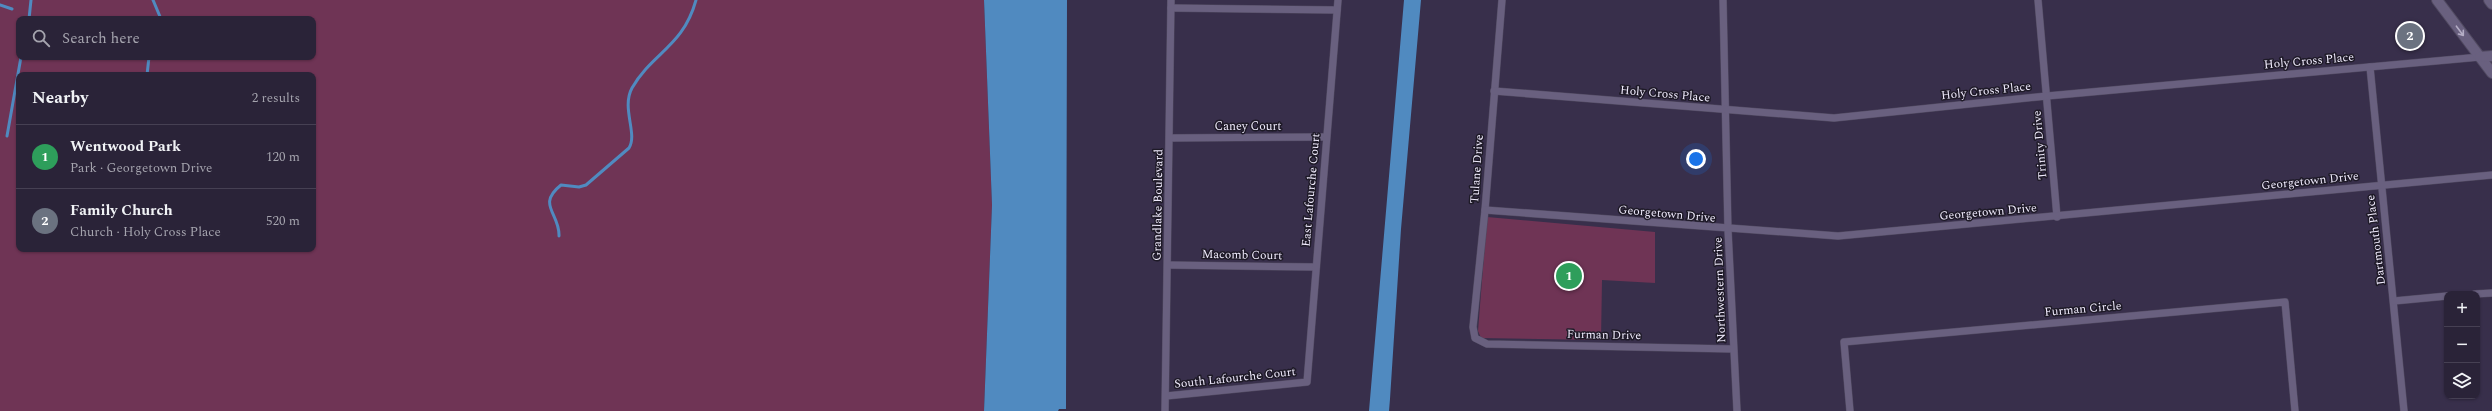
<!DOCTYPE html>
<html lang="en">
<head>
<meta charset="utf-8">
<style>
  body { margin:0; font-family:Spectral,serif; background:#362f43; color:#f1f3f6 }
  .controls { position:absolute; right:12px; bottom:12px; display:grid; overflow:hidden; border-radius:8px; box-shadow:0 1px 3px #0004 }
  .controls button { width:36px; height:36px; display:grid; place-items:center; padding:0; border:0; border-bottom:1px solid #464053; background:#2a2338; color:#f1f3f6; font:20px sans-serif }
  .you { position:absolute; left:1696px; top:159px; width:14px; height:14px; margin:-10px; border:3px solid #fff; border-radius:50%; background:#1a73e8; box-shadow:0 0 0 6px #1a73e833 }
  .badge { display:grid; place-items:center; width:26px; height:26px; border-radius:50%; background:#95b2f1; color:#fff; font-size:13px; font-weight:700 }
  .pin { position:absolute; translate:-50% -50%; border:2px solid #fff; box-shadow:0 1px 4px #0006 }
  .list { margin:0; padding:0; list-style:none }
  h2 { display:flex; justify-content:space-between; align-items:center; height:52px; margin:0; padding:0 16px; font-size:17px }
  h2 small { font-size:13px; font-weight:400; color:#a5a4ae }
  .list li { display:grid; grid-template-columns:26px 1fr auto; gap:12px; align-items:center; box-sizing:border-box; height:64px; padding:0 16px; border-top:1px solid #464053 }
  .list b { display:block; font-size:15px; white-space:nowrap }
  .list p { margin:0; font-size:13px; white-space:nowrap; color:#a5a4ae }
  .list em { font-size:13px; font-style:normal; color:#a5a4ae }
  .icon { flex:none; width:22px; height:22px; fill:none; stroke:currentColor; stroke-width:2; stroke-linecap:round; stroke-linejoin:round }
  .map { position:relative; flex:none; width:2492px; height:411px; overflow:hidden }
  .search { position:absolute; background:#2a2338; box-shadow:0 1px 3px #0004; left:16px; top:16px; width:300px; height:44px; display:flex; align-items:center; gap:10px; box-sizing:border-box; padding:0 14px; border-radius:8px; color:#a5a4ae; font-size:15px }
  .panel { position:absolute; background:#2a2338; box-shadow:0 1px 3px #0004; left:16px; top:72px; width:300px; height:180px; border-radius:8px }
  .map>svg:first-child { display:block }
  .green { fill:#6f3455; fill-rule:evenodd }
  .water { fill:#508ac0 }
  .lines { fill:none; stroke-linecap:round; stroke-linejoin:round }
  .stream { stroke:#508ac0; stroke-width:3 }
  .street-casing { stroke:#514a61; stroke-width:8 }
  .secondary-casing { stroke:#514a61; stroke-width:12 }
  .street { stroke:#69607f; stroke-width:7 }
  .secondary { stroke:#69607f; stroke-width:10 }
  .oneway { stroke:#b4adc5 }
  .labels { text-anchor:middle; dominant-baseline:central; stroke-width:3; stroke-linejoin:round; paint-order:stroke }
  .street-label { font-size:12px; fill:#f1ecfe; stroke:#1e1a27 }
</style>
</head>
<body>
<div class="map">
<svg width="2492" height="411" viewBox="0 0 2492 411">
  <rect width="100%" height="100%" fill="#382f4b"/>
  <g class="green">
    <path d="M0,0h984l8,205 -8,206h-984zM19,19h294v38h-294zM19,75h294v174h-294z"/>
    <polygon points="1487,217 1655,232 1655,283 1602,280 1601,340 1481,338 1478,331"/>
  </g>
  <g class="water">
    <polygon points="984,0 1067,0 1066,409 1059,409 1058,411 984,411 992,205"/>
    <polygon points="1404,0 1421,0 1401,229 1390,399 1389,411 1369,411"/>
  </g>
  <g class="lines">
    <g class="stream">
      <polyline points="153,0 161,19"/>
      <polyline points="0,5 12,9"/>
      <polyline points="29,19 31,0"/>
      <polyline points="147,75 149,57"/>
      <polyline points="7,136 21,57"/>
      <path d="M559,236c1,-23 -23,-31 2,-51l18,2 7,-2 43,-37c9,-14 -8,-40 3,-60 21,-36 51,-41 64,-88"/>
    </g>
    <defs>
      <g id="street">
        <polyline points="1502,0 1485,210 1473,327 1475,338 1487,344 1733,349"/>
        <polyline points="1723,0 1728,230 1737,411"/>
        <polyline points="2038,0 2057,217"/>
        <polyline points="1171,8 1337,10"/>
        <polyline points="2370,67 2404,411"/>
        <polyline points="1494,91 1834,118 2047,96 2480,57"/>
        <polyline points="1170,138 1326,137"/>
        <polyline points="1485,210 1838,236 2492,175"/>
        <polyline points="1168,265 1316,267"/>
        <polyline points="2475,294 2492,293"/>
        <polyline points="2394,301 2447,296"/>
        <polyline points="1166,396 1307,382 1338,0"/>
        <polyline points="1165,411 1171,0"/>
        <polyline points="1850,411 1844,342 2285,302 2295,411"/>
      </g>
      <g id="secondary">
        <polyline points="2437,0 2492,73"/>
        <polyline points="2489,0 2492,4"/>
        <polyline points="2480,57 2492,56"/>
      </g>
    </defs>
    <use href="#street" class="street-casing"/>
    <use href="#secondary" class="secondary-casing"/>
    <use href="#street" class="street"/>
    <use href="#secondary" class="secondary"/>
  </g>
  <defs><path id="oneway-shaft" d="M-6 0H5M1.5-3L5.5 0L1.5 3" fill="none" stroke-width="1.6" stroke-linecap="round" stroke-linejoin="round"/></defs>
  <use class="oneway" href="#oneway-shaft" transform="translate(2460 31) rotate(53)"/>
  <g class="labels">
    <g class="street-label">
      <text transform="translate(2309 61) rotate(-5)">Holy Cross Place</text>
      <text transform="translate(1986 91) rotate(-6)">Holy Cross Place</text>
      <text transform="translate(1665 94) rotate(5)">Holy Cross Place</text>
      <text x="1248" y="126">Caney Court</text>
      <text transform="translate(2040 145) rotate(-95)">Trinity Drive</text>
      <text transform="translate(1477 169) rotate(-86)">Tulane Drive</text>
      <text transform="translate(2310 181) rotate(-6)">Georgetown Drive</text>
      <text transform="translate(1311 190) rotate(-85)">East Lafourche Court</text>
      <text transform="translate(1158 205) rotate(-89)">Grandlake Boulevard</text>
      <text transform="translate(1988 212) rotate(-5)">Georgetown Drive</text>
      <text transform="translate(1667 214) rotate(5)">Georgetown Drive</text>
      <text transform="translate(2376 240) rotate(-97)">Dartmouth Place</text>
      <text transform="translate(1242 255) rotate(1)">Macomb Court</text>
      <text transform="translate(1720 290) rotate(-92)">Northwestern Drive</text>
      <text transform="translate(2083 309) rotate(-5)">Furman Circle</text>
      <text transform="translate(1604 335) rotate(1)">Furman Drive</text>
      <text transform="translate(1235 378) rotate(-6)">South Lafourche Court</text>
    </g>
  </g>
</svg>
<div class="controls">
<button>+</button>
<button>−</button>
<button><svg class="icon" aria-label="layers" viewBox="0 0 24 24"><path d="M12 4l9 5-9 5-9-5zM3 14l9 5 9-5"/></svg></button>
</div>
<div class="you"></div>
<div class="pin badge" style="left:1569px;top:276px;background:#2e9e5b">1</div>
<div class="pin badge" style="left:2410px;top:36px;background:#6b7280">2</div>
<div class="search"><svg class="icon" aria-label="search" viewBox="0 0 24 24"><circle cx="10" cy="10" r="6"/><path d="M15 15l6 6"/></svg>Search here</div>
<section class="panel">
<h2>Nearby<small>2 results</small></h2>
<ul class="list">
<li><span class="badge" style="background:#2e9e5b">1</span><div><b>Wentwood Park</b><p>Park · Georgetown Drive</p></div><em>120 m</em></li>
<li><span class="badge" style="background:#6b7280">2</span><div><b>Family Church</b><p>Church · Holy Cross Place</p></div><em>520 m</em></li>
</ul>
</section>
</div>
</body>
</html>
